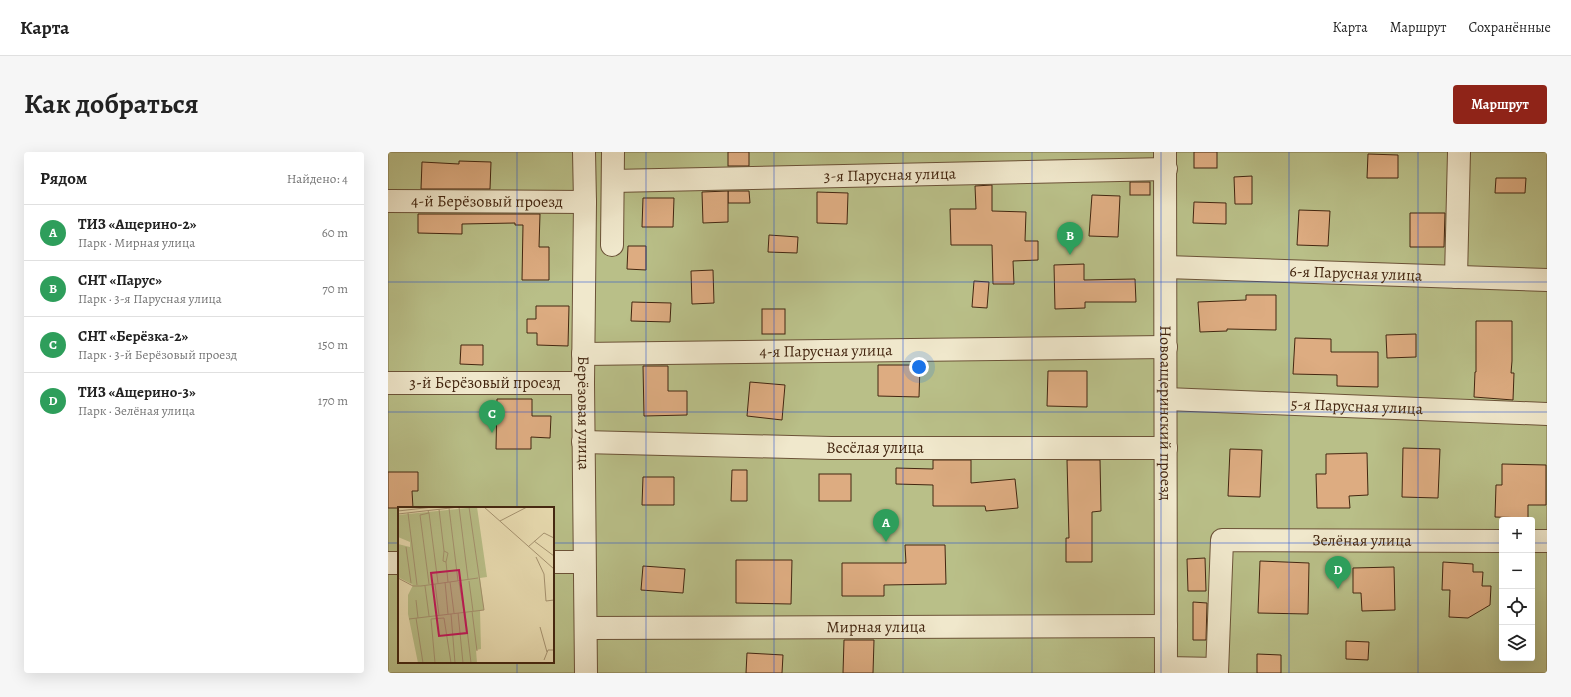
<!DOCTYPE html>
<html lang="ru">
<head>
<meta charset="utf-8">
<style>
  body { margin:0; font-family:Alegreya,serif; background:#f6f6f6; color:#222 }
  .controls { position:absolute; right:12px; bottom:12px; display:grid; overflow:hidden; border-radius:4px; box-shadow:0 4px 16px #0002 }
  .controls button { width:36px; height:36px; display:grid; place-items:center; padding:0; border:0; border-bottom:1px solid #e0e0e0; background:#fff; color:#222; font:20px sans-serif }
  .you { position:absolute; left:531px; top:215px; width:14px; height:14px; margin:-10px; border:3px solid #fff; border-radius:50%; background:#1a73e8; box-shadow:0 0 0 6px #1a73e833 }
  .badge { display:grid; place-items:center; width:26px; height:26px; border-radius:50%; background:#8f2418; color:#fff; font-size:13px; font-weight:700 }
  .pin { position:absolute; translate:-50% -33px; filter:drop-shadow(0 1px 2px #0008) }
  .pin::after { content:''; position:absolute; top:21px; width:14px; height:12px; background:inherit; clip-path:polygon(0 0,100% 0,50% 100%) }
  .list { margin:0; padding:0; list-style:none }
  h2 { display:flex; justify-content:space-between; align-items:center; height:52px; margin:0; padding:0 16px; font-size:17px }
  h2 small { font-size:13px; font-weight:400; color:#767676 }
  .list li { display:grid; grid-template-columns:26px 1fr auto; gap:12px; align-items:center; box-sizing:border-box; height:56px; padding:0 16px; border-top:1px solid #e0e0e0 }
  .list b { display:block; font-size:15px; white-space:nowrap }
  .list p { margin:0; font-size:13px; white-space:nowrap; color:#767676 }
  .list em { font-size:13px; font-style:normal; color:#767676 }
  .icon { flex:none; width:22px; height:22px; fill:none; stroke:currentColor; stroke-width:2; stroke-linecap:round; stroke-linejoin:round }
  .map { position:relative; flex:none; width:1159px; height:521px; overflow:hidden; border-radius:4px }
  header { display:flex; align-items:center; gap:24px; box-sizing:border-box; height:56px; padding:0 20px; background:#fff; border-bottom:1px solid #e0e0e0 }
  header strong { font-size:19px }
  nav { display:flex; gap:22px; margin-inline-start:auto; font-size:14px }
  .intro { display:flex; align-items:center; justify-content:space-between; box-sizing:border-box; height:96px; padding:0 24px }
  h1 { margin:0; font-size:28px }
  .button { padding:10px 18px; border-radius:4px; background:#8f2418; color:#fff; font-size:14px; font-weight:700 }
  main { display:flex; gap:24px; padding:0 24px }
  aside { flex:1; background:#fff; border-radius:4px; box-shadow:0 4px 16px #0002 }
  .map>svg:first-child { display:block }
  .green { fill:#b9bf88; stroke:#7e724c; fill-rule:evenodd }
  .building { fill:#ddac81; stroke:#432610 }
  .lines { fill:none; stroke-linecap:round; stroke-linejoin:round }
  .minor-casing { stroke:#6c5338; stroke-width:24 }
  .minor { stroke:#f0e8cc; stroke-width:22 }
  .grid { fill:none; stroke:#1d4ed8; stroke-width:1; stroke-opacity:0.55 }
  .labels { text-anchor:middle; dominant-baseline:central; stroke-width:4; stroke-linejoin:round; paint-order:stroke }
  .street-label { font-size:16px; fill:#432610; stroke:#f0e8cc }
  .inset-road { fill:none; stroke:#a69370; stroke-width:1 }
  .view { fill:#c2185b; fill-opacity:0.15; stroke:#c2185b; stroke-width:2 }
  .inset-edge { fill:none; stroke:#432610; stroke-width:2 }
</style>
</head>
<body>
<header>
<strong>Карта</strong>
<nav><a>Карта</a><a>Маршрут</a><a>Сохранённые</a></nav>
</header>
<div class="intro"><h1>Как добраться</h1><a class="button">Маршрут</a></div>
<main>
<aside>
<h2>Рядом<small>Найдено: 4</small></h2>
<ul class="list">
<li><span class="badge" style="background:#2e9e5b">A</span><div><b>ТИЗ «Ащерино-2»</b><p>Парк · Мирная улица</p></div><em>60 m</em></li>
<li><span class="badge" style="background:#2e9e5b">B</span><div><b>СНТ «Парус»</b><p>Парк · 3-я Парусная улица</p></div><em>70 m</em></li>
<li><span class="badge" style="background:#2e9e5b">C</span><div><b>СНТ «Берёзка-2»</b><p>Парк · 3-й Берёзовый проезд</p></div><em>150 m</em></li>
<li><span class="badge" style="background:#2e9e5b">D</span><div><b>ТИЗ «Ащерино-3»</b><p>Парк · Зелёная улица</p></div><em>170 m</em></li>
</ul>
</aside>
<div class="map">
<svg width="1159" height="521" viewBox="0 0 1159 521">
  <rect width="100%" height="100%" fill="#e8dbb0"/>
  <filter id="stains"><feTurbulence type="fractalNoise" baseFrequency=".005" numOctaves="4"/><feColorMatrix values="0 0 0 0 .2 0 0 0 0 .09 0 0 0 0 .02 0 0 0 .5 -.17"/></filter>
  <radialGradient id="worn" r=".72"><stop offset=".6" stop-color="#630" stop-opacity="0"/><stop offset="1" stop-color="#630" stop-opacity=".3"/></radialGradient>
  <path class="green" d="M0,0h1159v521h-1159zM11,356h154v154h-154zM1114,368h30v138h-30z"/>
  <g class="building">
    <rect x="340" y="0" width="21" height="14"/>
    <rect x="806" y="0" width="23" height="16"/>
    <polygon points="980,2 1010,3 1010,26 979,26"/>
    <polygon points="71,9 103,10 102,37 33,37 34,10 71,12"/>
    <polygon points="864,24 864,52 847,52 846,25"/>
    <polygon points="1108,26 1138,26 1137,41 1107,41"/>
    <rect x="742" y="30" width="20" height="13"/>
    <polygon points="604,33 604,59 638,60 637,89 650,89 650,108 625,109 626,132 605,132 604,93 563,93 562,57 588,57 587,34"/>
    <polygon points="340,39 361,39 362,51 340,51"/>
    <polygon points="340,39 340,70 315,71 314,40"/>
    <polygon points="429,40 460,41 459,72 429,71"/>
    <polygon points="704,43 732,44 730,85 701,84"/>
    <polygon points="255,46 286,46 285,75 254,75"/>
    <polygon points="806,50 838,51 838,72 805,71"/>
    <polygon points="911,58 942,59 940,94 909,93"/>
    <polygon points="1022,61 1057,61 1056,95 1022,95"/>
    <polygon points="30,62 152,62 151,95 161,95 161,128 134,128 135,73 127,73 127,71 74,72 74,82 30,81"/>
    <polygon points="381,83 410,85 409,101 380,100"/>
    <polygon points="240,94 258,94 258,118 239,117"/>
    <polygon points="696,112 696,128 747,127 748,150 697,150 697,156 667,157 666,113"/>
    <polygon points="325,118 326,151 304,152 303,119"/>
    <polygon points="586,129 601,130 599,156 584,155"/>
    <polygon points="858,143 888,143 888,178 839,177 839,179 812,180 810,150 858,148"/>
    <polygon points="244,150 283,151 282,170 243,169"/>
    <polygon points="148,154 181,154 180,194 149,193 149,181 139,181 139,167 148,167"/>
    <rect x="374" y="157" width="23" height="25"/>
    <polygon points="1088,169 1124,169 1124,209 1123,221 1126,221 1125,248 1086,245 1087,220 1088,220"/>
    <polygon points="1028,182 1028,205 999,206 998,183"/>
    <polygon points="907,186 943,187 943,200 990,200 990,235 949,234 949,223 905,222"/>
    <polygon points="73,193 95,193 95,213 72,212"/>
    <polygon points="490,213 532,213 531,245 490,244"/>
    <polygon points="255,214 280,214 280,239 299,239 299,263 256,264"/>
    <polygon points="660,219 699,219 699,255 659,254"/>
    <polygon points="362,230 397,233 394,268 359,264"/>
    <polygon points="109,247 144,247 144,264 163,264 162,286 143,285 143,297 108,297"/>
    <polygon points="1015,296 1052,297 1050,346 1014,345"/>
    <polygon points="842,297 874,298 872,345 840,344"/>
    <polygon points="979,301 980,343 961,344 962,356 929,356 928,322 938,322 938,302"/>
    <polygon points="545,308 583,308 583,331 627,327 630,356 598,359 597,354 545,354 545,333 508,332 508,316 545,317"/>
    <polygon points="679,308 712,308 713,359 704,360 704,410 678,410 678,386 681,386"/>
    <polygon points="1114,312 1158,313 1158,353 1140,353 1140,366 1107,365 1108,333 1114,333"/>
    <polygon points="344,318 359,318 359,349 343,349"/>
    <polygon points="0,320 30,320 30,339 24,339 25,356 0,356"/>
    <rect x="431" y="322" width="32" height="27"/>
    <polygon points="255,325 286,325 286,353 254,353"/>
    <polygon points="517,393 557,393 558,432 496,433 496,444 454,444 454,411 518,411"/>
    <polygon points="817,406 818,439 800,439 799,407"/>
    <polygon points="348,408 404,408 403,452 348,451"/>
    <polygon points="872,409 921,411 920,462 870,461"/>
    <polygon points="1055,410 1085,412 1085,420 1095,420 1094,434 1103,434 1102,453 1080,466 1061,465 1062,438 1054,438"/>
    <polygon points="255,414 297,417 295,441 253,438"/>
    <polygon points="1006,415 1007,458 974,459 973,441 965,441 965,416"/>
    <polygon points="805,450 819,451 818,488 805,488"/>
    <polygon points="456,488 486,488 485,521 455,521"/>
    <polygon points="958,489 981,490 980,508 958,507"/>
    <polygon points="359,501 395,503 394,521 358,521"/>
    <polygon points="869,502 893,503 893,521 869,521"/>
  </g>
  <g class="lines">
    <defs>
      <g id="minor">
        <path id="s1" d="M196,0l1,50 -2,181 3,290"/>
        <path id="s2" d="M777,0l1,521"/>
        <path id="s3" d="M225,29l553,-12"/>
        <path id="s4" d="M0,49l197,1"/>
        <polyline points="224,93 225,0"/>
        <path id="s5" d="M778,115l381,13"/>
        <polyline points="1068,125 1071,0"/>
        <path id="s6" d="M195,202l583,-7"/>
        <path id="s7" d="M0,231h195"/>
        <path id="s8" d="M778,247l381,15"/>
        <path id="s9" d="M195,290l248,6h335"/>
        <polyline points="1144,389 1159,389"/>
        <polyline points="165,410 196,410"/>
        <polyline points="0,411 11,411"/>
        <path id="s10" d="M198,476l580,-2"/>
        <polyline points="778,516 829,517"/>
        <path id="s11" d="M829,521l5,-133 280,1"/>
      </g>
    </defs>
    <use href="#minor" class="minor-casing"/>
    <use href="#minor" class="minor"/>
  </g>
  <path class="grid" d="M129,0v356M258,0v521M386,0v521M515,0v521M644,0v521M773,0v521M901,0v521M1030,0v521M0,130h1159M0,260h1159M0,391h11M165,391h949M1144,391h15M129,510v11"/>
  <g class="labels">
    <g class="street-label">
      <text stroke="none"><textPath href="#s3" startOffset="277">3-я Парусная улица</textPath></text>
      <text stroke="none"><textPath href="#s4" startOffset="99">4-й Берёзовый проезд</textPath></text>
      <text stroke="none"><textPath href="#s5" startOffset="190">6-я Парусная улица</textPath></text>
      <text stroke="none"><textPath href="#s6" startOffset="243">4-я Парусная улица</textPath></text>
      <text stroke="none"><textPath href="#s7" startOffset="97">3-й Берёзовый проезд</textPath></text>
      <text stroke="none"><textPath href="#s8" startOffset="191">5-я Парусная улица</textPath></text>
      <text stroke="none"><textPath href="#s1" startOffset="261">Берёзовая улица</textPath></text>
      <text stroke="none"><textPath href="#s2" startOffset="261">Новоащеринский проезд</textPath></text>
      <text stroke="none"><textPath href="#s9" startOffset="292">Весёлая улица</textPath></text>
      <text stroke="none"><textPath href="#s11" startOffset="273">Зелёная улица</textPath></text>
      <text stroke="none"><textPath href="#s10" startOffset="290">Мирная улица</textPath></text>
    </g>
  </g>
  <g transform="translate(10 355)">
    <rect width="156" height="156" fill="#e8dbb0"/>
    <path d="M79,0l10,70 -7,1 4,32h-4l1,39 -5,1 1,13h-59l-10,-49v-19l5,-10 -15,-8v-33l12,3v-5l-12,-5v-22z" fill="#b9bf88"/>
    <path class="inset-road" d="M61,0l9,72M71,0l15,103M86,0l70,62M51,1l9,73M41,2l5,42 -1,10 3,1 2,20M0,4l35,-4M30,4l1,2 -9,2 9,69M10,6l9,72M31,6l9,70M0,7l61,-7M102,14l27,-14M0,16v15M136,34l20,15M8,40l5,36M130,40l16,-14 10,5M46,44l4,2 -2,9M138,50l8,17 2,27 8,-1M0,71l15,8h8l57,-8M71,74l4,30M47,75l3,32M52,75l4,31M61,75l5,30M37,77l4,31M27,79l4,30M18,93l2,18M74,104l5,40M67,105l6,51M60,106l5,50M53,107l4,49M18,111l7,45M11,112l75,-9M142,120l7,25M146,153l4,-10h6M37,156l-4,-44 13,-1 7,45"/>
    <path class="view" d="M61,63l8,63 -28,3 -8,-63z"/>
    <rect width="156" height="156" class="inset-edge"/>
  </g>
  <rect width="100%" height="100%" filter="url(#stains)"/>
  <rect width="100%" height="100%" fill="url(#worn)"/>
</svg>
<div class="controls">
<button>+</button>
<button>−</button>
<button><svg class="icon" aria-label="locate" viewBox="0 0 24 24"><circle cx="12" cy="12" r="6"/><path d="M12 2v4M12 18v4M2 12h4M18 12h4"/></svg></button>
<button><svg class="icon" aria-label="layers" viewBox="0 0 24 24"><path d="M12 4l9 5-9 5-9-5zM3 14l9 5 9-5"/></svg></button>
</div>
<div class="you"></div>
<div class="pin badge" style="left:498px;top:390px;background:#2e9e5b">A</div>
<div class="pin badge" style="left:682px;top:103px;background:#2e9e5b">B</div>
<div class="pin badge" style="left:104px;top:281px;background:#2e9e5b">C</div>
<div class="pin badge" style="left:950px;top:437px;background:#2e9e5b">D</div>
</div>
</main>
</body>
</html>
